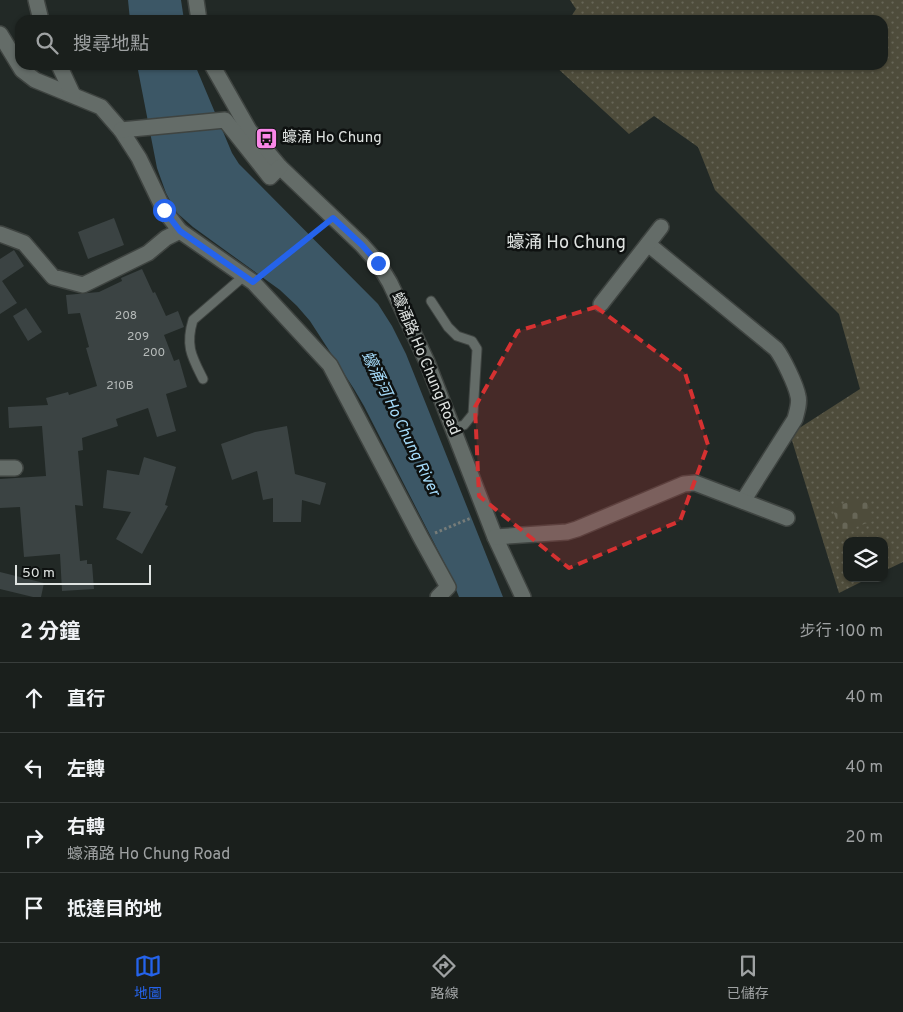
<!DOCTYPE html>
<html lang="zh-TW">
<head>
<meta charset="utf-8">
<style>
  body { margin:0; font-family:Overpass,"Noto Sans TC",sans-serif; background:#272c29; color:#f1f3f6 }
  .controls { position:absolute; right:15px; bottom:15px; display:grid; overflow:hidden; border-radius:10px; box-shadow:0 1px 4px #0004 }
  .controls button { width:45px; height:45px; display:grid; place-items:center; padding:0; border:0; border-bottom:1px solid #383d3b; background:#1a1f1c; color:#f1f3f6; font:25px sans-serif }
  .scale { position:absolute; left:15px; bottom:12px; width:136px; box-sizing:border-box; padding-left:5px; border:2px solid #dfe3e1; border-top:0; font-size:14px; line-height:18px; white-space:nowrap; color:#dfe3e1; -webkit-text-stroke:4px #0e1110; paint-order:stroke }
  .stop { position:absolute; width:15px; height:15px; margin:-11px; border:4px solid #2563eb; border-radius:50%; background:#fff }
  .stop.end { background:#2563eb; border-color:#fff; box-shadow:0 1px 5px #0008 }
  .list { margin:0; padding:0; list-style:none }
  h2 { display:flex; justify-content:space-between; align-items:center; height:65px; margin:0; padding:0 20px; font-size:21px }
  h2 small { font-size:16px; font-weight:400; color:#9fa2a3 }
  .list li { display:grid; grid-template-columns:32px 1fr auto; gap:15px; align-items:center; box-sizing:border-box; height:70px; padding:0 20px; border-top:1px solid #383d3b }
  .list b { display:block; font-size:19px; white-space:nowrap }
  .list p { margin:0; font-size:16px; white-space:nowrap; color:#9fa2a3 }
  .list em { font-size:16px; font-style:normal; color:#9fa2a3 }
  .icon { flex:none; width:28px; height:28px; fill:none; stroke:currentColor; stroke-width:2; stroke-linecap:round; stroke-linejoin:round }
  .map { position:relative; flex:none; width:903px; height:597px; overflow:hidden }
  .search { position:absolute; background:#1a1f1c; box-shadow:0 1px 4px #0004; left:15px; right:15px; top:15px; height:55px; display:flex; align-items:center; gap:12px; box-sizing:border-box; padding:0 18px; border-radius:15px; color:#9fa2a3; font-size:19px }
  .sheet { height:345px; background:#1a1f1c }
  nav { display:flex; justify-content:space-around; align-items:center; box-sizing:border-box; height:70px; border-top:1px solid #383d3b; background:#1a1f1c; font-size:14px; color:#9fa2a3 }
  nav a { display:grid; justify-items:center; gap:2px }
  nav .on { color:#2563eb }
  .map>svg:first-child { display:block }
  .grass { fill:url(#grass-dots) }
  .cemetery { fill:url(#cemetery-stones) }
  .water { fill:#3c5766 }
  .building { fill:#3b4343 }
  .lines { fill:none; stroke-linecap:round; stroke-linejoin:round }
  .lane-casing { stroke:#3f4441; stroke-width:11 }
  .street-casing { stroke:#3f4441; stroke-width:18 }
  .path { stroke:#767c79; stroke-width:3; stroke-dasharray:2.5 2.5; stroke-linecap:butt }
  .lane { stroke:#646c68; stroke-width:9 }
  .street { stroke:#646c68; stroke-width:15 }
  .route { stroke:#2563eb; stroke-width:6 }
  .marked { fill:#d63131; fill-opacity:0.2; stroke:#d63131; stroke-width:4; stroke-dasharray:10 6; stroke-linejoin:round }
  .labels { text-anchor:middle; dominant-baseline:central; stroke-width:5; stroke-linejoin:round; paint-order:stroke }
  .number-label { font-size:12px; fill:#b6bbba }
  .poi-label { font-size:15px; fill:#dfe3e1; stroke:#0e1110; text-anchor:start }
  .street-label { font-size:15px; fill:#dfe3e1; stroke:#0e1110 }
  .water-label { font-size:16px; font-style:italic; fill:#a5dbfa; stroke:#0e1110 }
  .quarter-label { font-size:18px; fill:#dfe3e1; stroke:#0e1110 }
</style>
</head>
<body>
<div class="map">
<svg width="903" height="597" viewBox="0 0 903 597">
  <defs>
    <pattern id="grass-dots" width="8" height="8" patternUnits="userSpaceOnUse" patternTransform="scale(1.25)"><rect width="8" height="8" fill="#4e4c3b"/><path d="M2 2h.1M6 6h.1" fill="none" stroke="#676657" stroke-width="1.8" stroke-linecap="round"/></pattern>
    <pattern id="cemetery-stones" width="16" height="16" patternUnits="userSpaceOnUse" patternTransform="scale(1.25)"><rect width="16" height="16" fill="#4e4c3b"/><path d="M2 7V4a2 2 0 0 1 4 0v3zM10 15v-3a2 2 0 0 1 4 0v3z" fill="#676657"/></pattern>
  </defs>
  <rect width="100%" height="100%" fill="#222926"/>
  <polygon class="grass" points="570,0 903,0 903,562 884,571 884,541 847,541 847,578 869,578 839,593 790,434 860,389 839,314 715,190 698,147 654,116 629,134 554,65 883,65 883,20 569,20 576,9"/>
  <polygon class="cemetery" points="865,496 873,521 841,532 832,508"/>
  <g class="water">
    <polygon points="128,0 181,0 184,20 130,20"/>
    <polygon points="137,65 195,65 232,153 239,164 378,304 392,326 406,354 503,597 459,597 449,572 364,406 354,389 310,321 297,306 280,290 193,227 176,212 166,193 157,168"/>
  </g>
  <g class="building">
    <polygon points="114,218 124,245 88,259 78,232"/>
    <polygon points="14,250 24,266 2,281 17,303 0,314 0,259"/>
    <polygon points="142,269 153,293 155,292 166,316 178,311 184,327 164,335 174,361 179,359 187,387 166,394 176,431 157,437 148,408 116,419 118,426 82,438 83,450 78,451 83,506 75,505 80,561 87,560 87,564 92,564 94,589 62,591 60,554 24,557 20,507 0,508 0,479 46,476 42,426 9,428 8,407 48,405 46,398 68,392 69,395 97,386 86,348 89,347 80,313 68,314 66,295 99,292 122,281 121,278"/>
    <polygon points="26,308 42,332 28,341 13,316"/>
    <polygon points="287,426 295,474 326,483 320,505 302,500 301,522 273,522 273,498 263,500 257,471 232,480 221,444 255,432"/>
    <polygon points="144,457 176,467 165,505 168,506 142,554 116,539 131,512 103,508 107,470 139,475"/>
    <polygon points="0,572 44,583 41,597 33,597 0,589"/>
  </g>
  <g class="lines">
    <defs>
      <g id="lane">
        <polyline points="431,301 448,327 457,336 472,341 477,349 473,414 464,425 452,428"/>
        <path d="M203,379c-11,-22 -18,-33 -10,-59l51,-44"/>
      </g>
      <g id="street">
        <polyline points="36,0 41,20"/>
        <polyline points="196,0 199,20"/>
        <polyline points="0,34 22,70 35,80 101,107 121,130 139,158 164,210 180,231 166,238 148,253 83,285 53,277 24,243 0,234"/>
        <polyline points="59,65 73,95"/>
        <polyline points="212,65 249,130 280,167 362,245 378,263 390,283 427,362 495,537 523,597"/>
        <polyline points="121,130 225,120 270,177 280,167"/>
        <polyline points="180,231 253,282 330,365 421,538 448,587 438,597"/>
        <path d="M648,244l128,105c7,9 20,36 22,47 2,7 -1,15 -3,23l-52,82"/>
        <polyline points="601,304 661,227"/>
        <polyline points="0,468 15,468"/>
        <polyline points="495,537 567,532 577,529 684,484 695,483 787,518"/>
      </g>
    </defs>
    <use href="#lane" class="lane-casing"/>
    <use href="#street" class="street-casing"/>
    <g class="path">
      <polyline points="265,272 321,228"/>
      <polyline points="435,533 471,518"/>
    </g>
    <use href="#lane" class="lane"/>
    <use href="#street" class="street"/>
  </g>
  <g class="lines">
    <polyline class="route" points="164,210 180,231 253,282 333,218 362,245 378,263"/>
  </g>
  <path class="marked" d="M596,307l89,66 23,72 -28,76 -111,47 -90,-72 -4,-89 43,-76z"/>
  <defs>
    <symbol id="bus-square" viewBox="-11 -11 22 22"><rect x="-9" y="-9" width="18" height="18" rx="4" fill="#f987e8" stroke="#0e1110"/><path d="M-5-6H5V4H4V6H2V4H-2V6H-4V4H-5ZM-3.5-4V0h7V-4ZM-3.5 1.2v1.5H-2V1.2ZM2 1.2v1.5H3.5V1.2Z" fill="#111"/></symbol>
  </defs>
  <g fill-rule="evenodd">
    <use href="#bus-square" x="254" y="126" width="25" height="25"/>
  </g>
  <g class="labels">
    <g class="number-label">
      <text x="126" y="316">208</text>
      <text x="138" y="337">209</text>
      <text x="154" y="353">200</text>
      <text x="120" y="386">210B</text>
    </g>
    <g class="poi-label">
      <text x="282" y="138">蠔涌 Ho Chung</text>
    </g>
    <g class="street-label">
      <text transform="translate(425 364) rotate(67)">蠔涌路 Ho Chung Road</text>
    </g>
    <g class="water-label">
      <text transform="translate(400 424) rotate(64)">蠔涌河 Ho Chung River</text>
    </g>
    <g class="quarter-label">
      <text x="566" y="243">蠔涌 Ho Chung</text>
    </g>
  </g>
</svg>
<div class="controls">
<button><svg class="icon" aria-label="layers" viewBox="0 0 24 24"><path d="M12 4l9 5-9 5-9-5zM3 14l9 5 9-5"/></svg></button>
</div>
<div class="scale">50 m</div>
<div class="stop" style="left:164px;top:210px"></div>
<div class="stop end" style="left:378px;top:263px"></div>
<div class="search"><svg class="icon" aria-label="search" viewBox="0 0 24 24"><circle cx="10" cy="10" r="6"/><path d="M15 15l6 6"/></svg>搜尋地點</div>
</div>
<section class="sheet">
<h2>2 分鐘<small>步行 · 100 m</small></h2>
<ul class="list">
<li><svg class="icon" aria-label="ahead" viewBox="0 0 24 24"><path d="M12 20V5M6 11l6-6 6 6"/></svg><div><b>直行</b></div><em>40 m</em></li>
<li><svg class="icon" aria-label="left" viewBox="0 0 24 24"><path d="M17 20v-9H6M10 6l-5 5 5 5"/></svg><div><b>左轉</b></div><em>40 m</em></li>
<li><svg class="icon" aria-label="right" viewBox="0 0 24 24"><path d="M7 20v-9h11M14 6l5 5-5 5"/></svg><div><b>右轉</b><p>蠔涌路 Ho Chung Road</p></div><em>20 m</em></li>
<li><svg class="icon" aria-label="arrive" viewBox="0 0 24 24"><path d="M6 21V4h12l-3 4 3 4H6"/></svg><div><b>抵達目的地</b></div></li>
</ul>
</section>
<nav>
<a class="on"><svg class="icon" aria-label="map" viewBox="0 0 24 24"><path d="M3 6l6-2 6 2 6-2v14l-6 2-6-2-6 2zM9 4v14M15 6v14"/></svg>地圖</a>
<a><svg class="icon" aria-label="directions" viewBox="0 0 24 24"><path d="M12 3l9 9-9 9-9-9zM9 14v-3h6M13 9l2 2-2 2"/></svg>路線</a>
<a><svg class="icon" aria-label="saved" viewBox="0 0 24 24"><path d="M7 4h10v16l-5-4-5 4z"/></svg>已儲存</a>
</nav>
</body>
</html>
